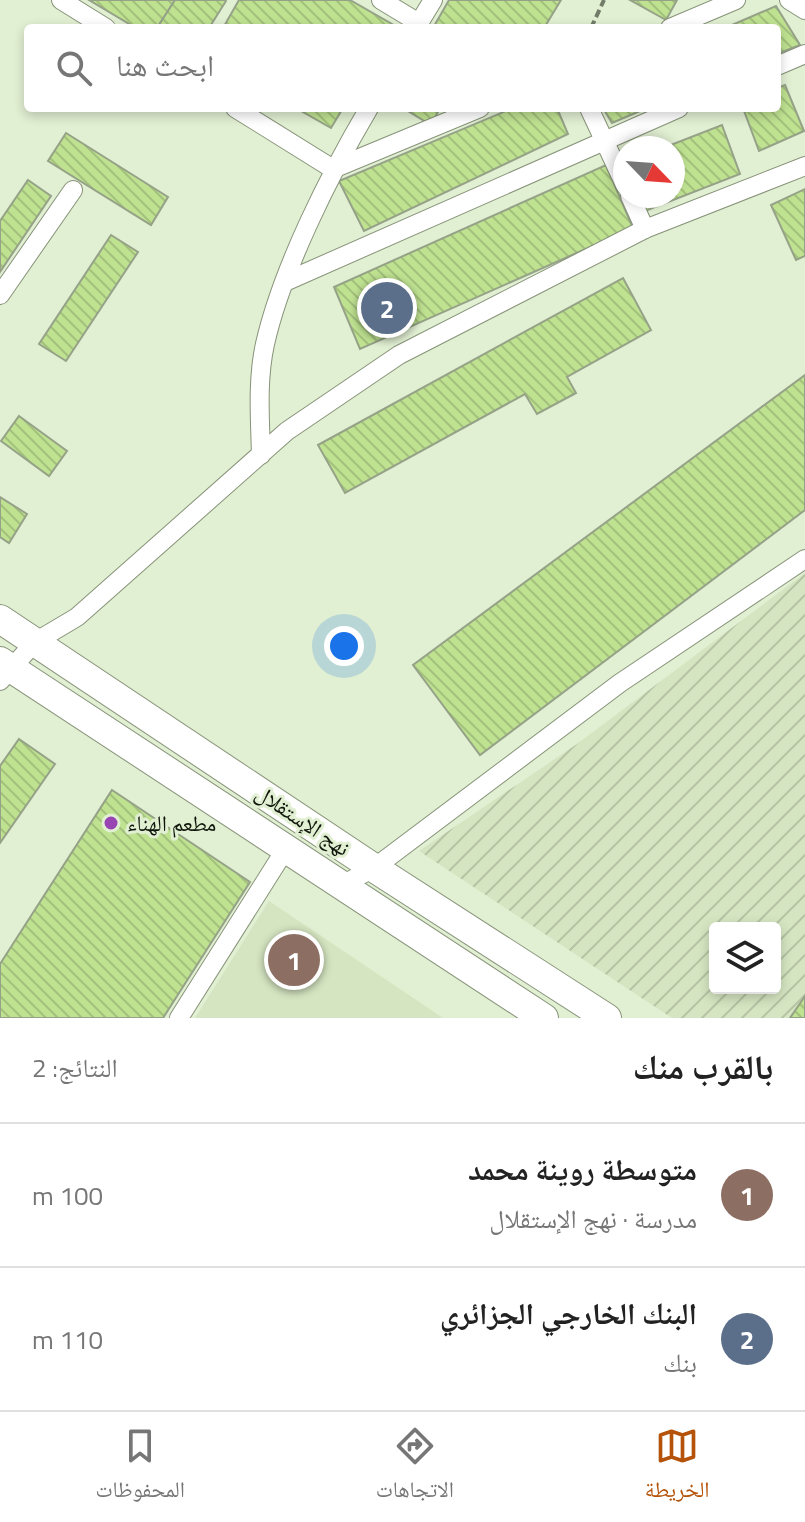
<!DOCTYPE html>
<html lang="ar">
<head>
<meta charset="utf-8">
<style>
  body { margin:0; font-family:"Titillium Web","Noto Naskh Arabic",sans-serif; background:#f6f6f6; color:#222; direction:rtl }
  .controls { position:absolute; right:24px; bottom:24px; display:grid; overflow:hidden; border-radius:8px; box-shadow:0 4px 12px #0003 }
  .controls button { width:72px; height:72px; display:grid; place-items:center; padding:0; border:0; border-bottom:2px solid #e0e0e0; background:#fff; color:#222; font:40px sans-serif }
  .compass { position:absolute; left:613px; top:136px; width:72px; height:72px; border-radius:50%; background:#fff; box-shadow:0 4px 12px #0003; rotate:115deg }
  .you { position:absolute; left:344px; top:646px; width:28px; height:28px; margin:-20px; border:6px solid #fff; border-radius:50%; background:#1a73e8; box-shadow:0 0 0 12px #1a73e833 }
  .badge { display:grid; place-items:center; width:52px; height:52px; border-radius:50%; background:#b45309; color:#fff; font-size:26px; font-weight:700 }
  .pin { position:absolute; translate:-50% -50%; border:4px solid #fff; box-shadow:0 2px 8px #0006 }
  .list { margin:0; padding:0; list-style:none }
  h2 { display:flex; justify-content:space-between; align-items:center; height:104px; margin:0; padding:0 32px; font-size:34px }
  h2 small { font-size:26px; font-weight:400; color:#767676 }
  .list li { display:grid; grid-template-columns:52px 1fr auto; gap:24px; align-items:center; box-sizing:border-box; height:144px; padding:0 32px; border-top:2px solid #e0e0e0 }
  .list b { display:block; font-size:30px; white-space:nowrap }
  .list p { margin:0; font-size:26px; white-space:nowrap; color:#767676 }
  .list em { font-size:26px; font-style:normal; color:#767676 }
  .icon { flex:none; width:44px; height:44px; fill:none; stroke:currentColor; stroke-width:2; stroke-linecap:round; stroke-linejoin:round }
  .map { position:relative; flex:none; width:805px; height:1018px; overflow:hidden; direction:ltr }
  .search { position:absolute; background:#fff; box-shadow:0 4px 12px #0003; left:24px; right:24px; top:24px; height:88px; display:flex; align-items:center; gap:20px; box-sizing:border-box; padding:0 28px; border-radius:8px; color:#767676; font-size:30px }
  .sheet { height:392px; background:#fff }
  nav { display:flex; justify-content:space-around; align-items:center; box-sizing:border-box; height:112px; border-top:2px solid #e0e0e0; background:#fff; font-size:22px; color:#767676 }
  nav a { display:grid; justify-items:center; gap:4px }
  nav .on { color:#b45309 }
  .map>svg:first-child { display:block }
  .built { fill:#d5e5c1 }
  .industrial { fill:url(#industrial-furrows); fill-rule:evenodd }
  .building { fill:url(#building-back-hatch); stroke:#95a287; stroke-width:2 }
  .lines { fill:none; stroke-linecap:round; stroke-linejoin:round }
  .minor-casing { stroke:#879379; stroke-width:20 }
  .primary-casing { stroke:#879379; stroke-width:30 }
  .path { stroke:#727c69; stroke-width:4; stroke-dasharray:8 4; stroke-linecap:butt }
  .minor { stroke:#fff; stroke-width:18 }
  .primary { stroke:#fff; stroke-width:28 }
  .poi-dot { fill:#9844b3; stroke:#e1efd2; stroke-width:3 }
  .labels { text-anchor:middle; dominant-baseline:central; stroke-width:6; stroke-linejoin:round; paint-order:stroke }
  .street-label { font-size:22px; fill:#11160c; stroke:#e1efd2 }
  .poi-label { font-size:22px; fill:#11160c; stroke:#e1efd2; text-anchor:start }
</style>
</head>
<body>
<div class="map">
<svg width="805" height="1018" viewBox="0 0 805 1018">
  <defs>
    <pattern id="industrial-furrows" width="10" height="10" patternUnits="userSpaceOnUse" patternTransform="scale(2)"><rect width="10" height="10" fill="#d5e5c1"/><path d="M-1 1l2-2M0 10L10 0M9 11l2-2" fill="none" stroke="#b6c4a5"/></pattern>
    <pattern id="building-back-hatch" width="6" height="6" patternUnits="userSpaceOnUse" patternTransform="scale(2)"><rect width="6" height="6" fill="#bfe291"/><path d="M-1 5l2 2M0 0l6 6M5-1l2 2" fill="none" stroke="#a3c17c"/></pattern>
  </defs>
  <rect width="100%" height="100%" fill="#e1efd2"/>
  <polygon class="built" points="269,901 443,1018 195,1018"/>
  <path class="industrial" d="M805,573v445h-133l-253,-167 158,-107zM715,928h60v60h-60z"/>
  <g class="building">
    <polygon points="89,0 175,0 157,28 136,28"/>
    <polygon points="175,0 225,0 226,1 209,28 157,28"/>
    <polygon points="239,0 350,0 392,24 389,28 223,28"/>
    <polygon points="449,0 561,0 544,28 433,28"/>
    <polygon points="630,0 677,0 666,20"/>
    <polygon points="776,6 800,45 777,54 777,28 725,28"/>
    <polygon points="785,85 804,131 759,151 743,108 777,108 777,88"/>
    <polygon points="296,108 343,108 331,128"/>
    <polygon points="403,108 440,108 431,125"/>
    <polygon points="513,108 557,108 568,134 364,231 339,181"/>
    <polygon points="603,108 647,108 612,123"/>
    <polygon points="722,125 740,174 645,211 639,196 673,196 673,148 663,148"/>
    <polygon points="66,133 168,197 151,225 48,161"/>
    <polygon points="606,165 633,228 360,349 334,287"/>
    <polygon points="28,180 51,196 0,272 0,221"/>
    <polygon points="805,189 805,256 796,260 771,205"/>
    <polygon points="111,235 138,252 66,361 39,344"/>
    <polygon points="623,278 651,330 567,377 576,393 537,414 525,394 345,493 318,445"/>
    <polygon points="805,375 805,510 480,755 413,665"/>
    <polygon points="19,416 67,451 49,476 1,441"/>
    <polygon points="0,497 27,514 9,543 0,537"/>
    <polygon points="19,739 55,764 0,843 0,766"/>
    <polygon points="112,790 250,882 163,1018 0,1018 0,964"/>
    <polygon points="805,996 805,1018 790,1018"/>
  </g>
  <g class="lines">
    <defs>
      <g id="minor">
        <polyline points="61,0 106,28"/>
        <polyline points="381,0 419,23"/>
        <polyline points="789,0 805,10"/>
        <polyline points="416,28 433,0"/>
        <polyline points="670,28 736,0"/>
        <polyline points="777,66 805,54"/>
        <polyline points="235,108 333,169 480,108"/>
        <polyline points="589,108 625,185"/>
        <polyline points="630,196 645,229"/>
        <polyline points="287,281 679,108"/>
        <polyline points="0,295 73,190"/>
        <path d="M261,455c-1,-37 -4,-75 4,-111 17,-75 65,-170 104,-236"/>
        <polyline points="0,681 35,642 77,617 287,431 399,355 645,229 805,166"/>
        <polyline points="340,886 374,868 620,683 805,559"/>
        <polyline points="179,1018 285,850"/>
      </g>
      <g id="primary">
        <polyline points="0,619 374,868 607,1018"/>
        <polyline points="0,661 544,1018"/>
      </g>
    </defs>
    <use href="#minor" class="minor-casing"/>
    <use href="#primary" class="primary-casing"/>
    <polyline class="path" points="591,28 604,0"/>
    <use href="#minor" class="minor"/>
    <use href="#primary" class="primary"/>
  </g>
  <circle class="poi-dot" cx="111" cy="823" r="8"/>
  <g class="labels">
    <g class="street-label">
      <text transform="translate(303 820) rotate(34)">نهج الإستقلال</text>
    </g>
    <g class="poi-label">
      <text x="127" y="823">مطعم الهناء</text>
    </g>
  </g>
</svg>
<div class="controls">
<button><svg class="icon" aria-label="layers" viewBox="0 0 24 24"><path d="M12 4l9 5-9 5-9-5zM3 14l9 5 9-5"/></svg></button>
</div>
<svg class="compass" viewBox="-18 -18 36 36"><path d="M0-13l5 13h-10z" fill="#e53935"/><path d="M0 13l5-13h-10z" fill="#767676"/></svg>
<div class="you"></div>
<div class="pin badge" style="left:294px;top:960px;background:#8d6e63">1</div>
<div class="pin badge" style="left:387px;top:308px;background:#5c6f8a">2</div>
<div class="search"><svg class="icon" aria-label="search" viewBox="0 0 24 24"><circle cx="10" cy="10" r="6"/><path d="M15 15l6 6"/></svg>ابحث هنا</div>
</div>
<section class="sheet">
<h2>بالقرب منك<small>النتائج: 2</small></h2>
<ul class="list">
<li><span class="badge" style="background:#8d6e63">1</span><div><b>متوسطة روينة محمد</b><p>مدرسة · نهج الإستقلال</p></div><em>100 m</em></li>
<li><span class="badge" style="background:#5c6f8a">2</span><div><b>البنك الخارجي الجزائري</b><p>بنك</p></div><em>110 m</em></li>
</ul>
</section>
<nav>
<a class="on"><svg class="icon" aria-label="map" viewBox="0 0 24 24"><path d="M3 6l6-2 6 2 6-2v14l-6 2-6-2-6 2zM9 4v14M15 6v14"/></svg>الخريطة</a>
<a><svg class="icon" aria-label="directions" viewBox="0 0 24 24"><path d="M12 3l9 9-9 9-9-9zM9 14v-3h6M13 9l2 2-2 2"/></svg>الاتجاهات</a>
<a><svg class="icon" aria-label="saved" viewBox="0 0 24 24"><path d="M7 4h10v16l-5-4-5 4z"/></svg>المحفوظات</a>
</nav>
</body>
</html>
